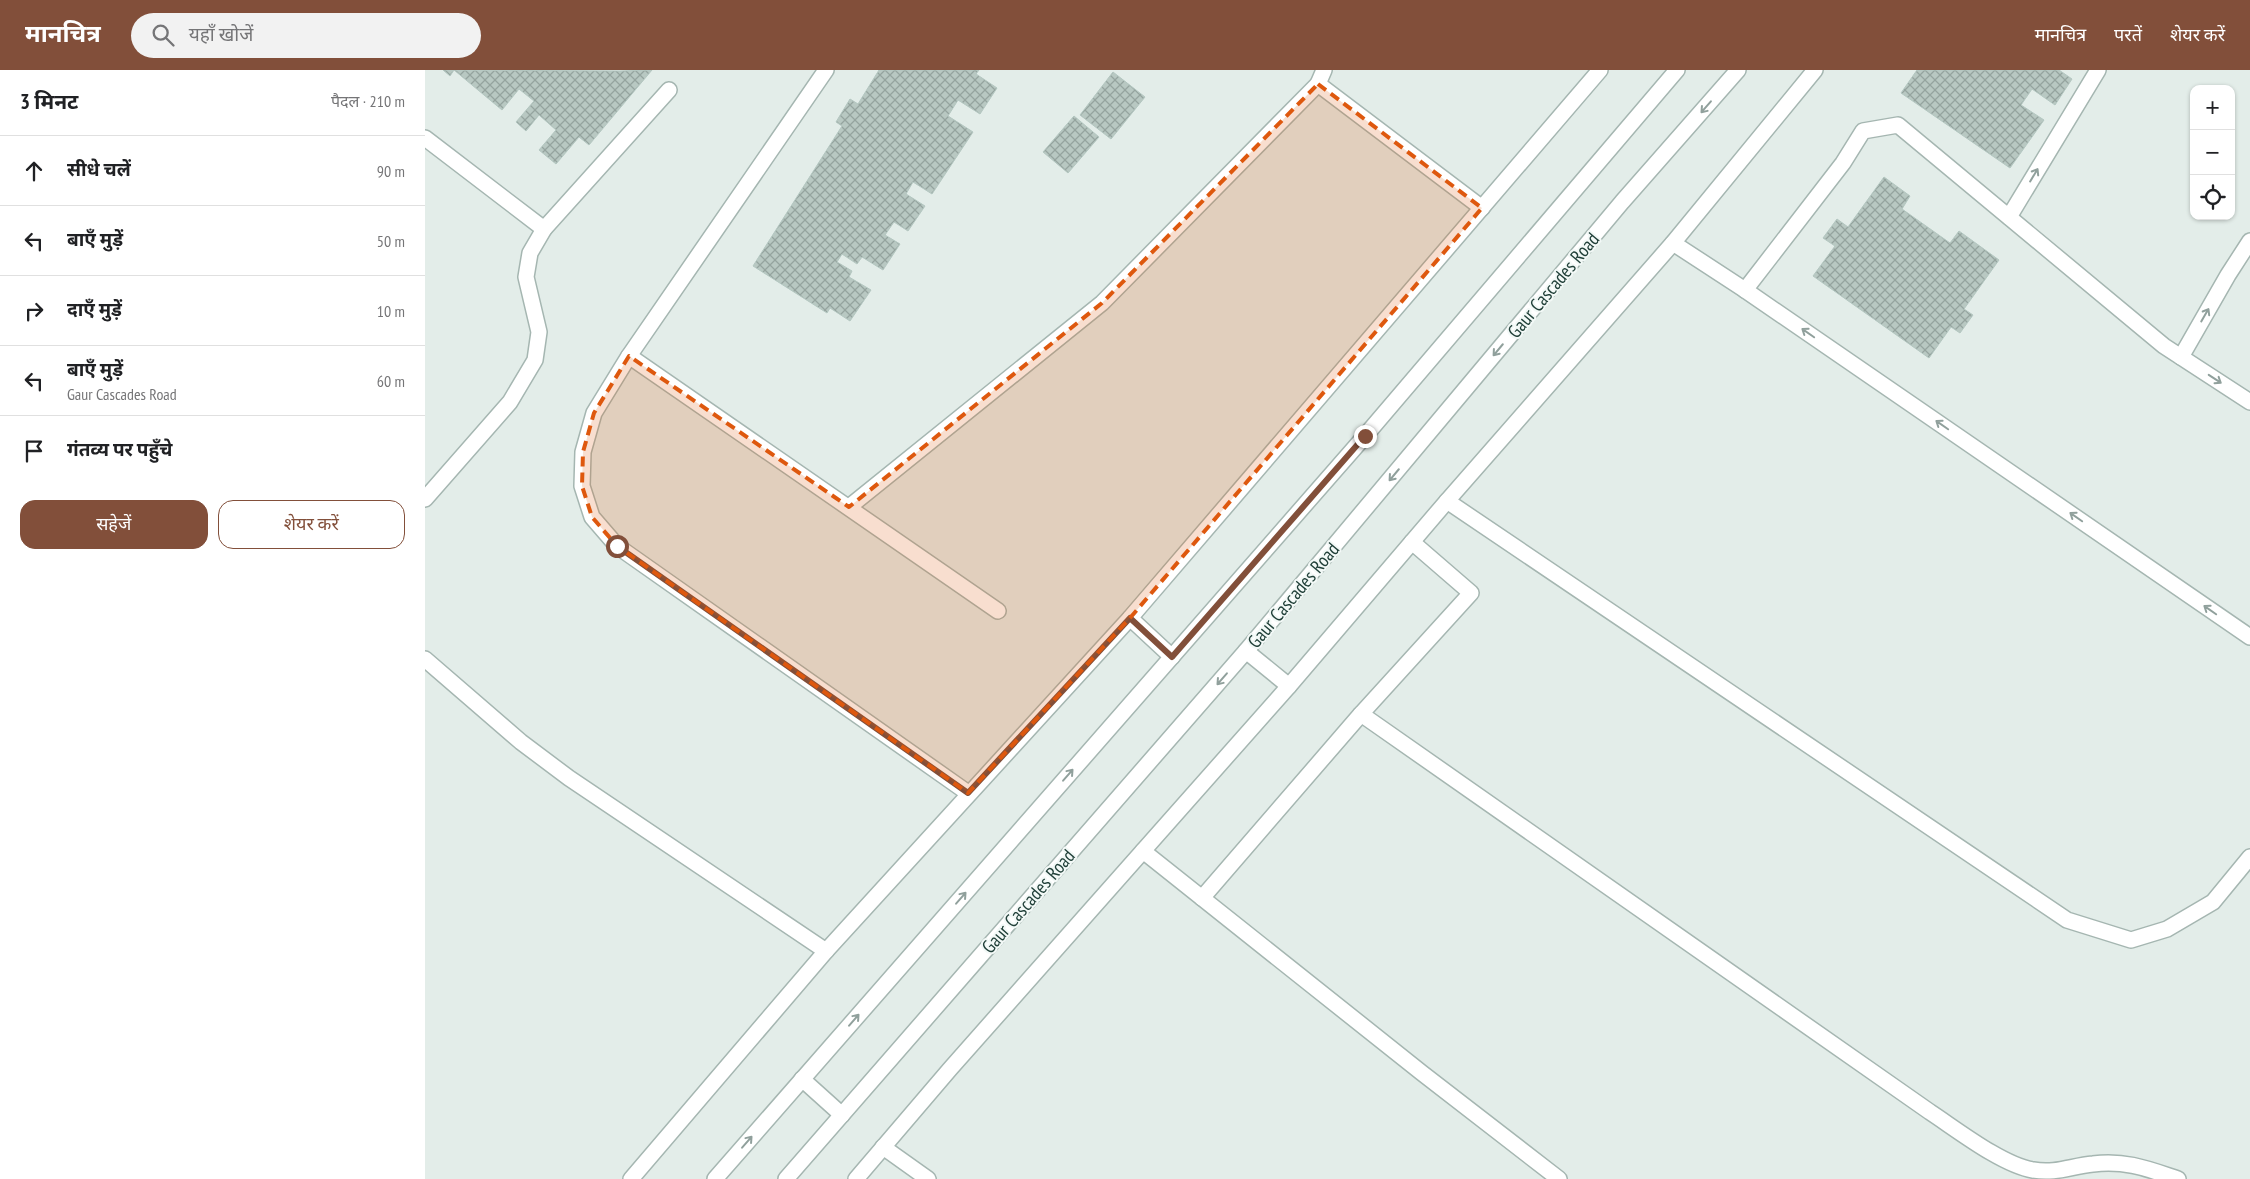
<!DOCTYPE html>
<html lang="hi">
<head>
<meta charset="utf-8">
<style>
  body { margin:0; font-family:"PT Sans Narrow","Noto Sans Devanagari",sans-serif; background:#f2f2f2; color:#202124 }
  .controls { position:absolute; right:15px; top:15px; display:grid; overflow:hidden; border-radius:10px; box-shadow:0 1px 4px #0004 }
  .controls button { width:45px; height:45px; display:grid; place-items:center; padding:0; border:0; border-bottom:1px solid #e0e0e0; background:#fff; color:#202124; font:25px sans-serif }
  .stop { position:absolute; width:15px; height:15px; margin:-11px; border:4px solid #824f3a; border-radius:50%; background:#fff }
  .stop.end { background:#824f3a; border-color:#fff; box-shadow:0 1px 5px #0008 }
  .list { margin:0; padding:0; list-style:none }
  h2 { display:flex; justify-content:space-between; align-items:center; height:65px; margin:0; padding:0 20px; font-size:21px }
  h2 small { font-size:16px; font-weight:400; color:#757577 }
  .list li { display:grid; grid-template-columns:32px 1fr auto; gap:15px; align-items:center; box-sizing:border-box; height:70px; padding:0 20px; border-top:1px solid #e0e0e0 }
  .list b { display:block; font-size:19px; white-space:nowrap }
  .list p { margin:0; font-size:16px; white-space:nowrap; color:#757577 }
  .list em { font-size:16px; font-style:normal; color:#757577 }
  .actions { display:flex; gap:10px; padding:15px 20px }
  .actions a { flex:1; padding:11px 0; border:1px solid #824f3a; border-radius:15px; text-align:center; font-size:18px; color:#824f3a }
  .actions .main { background:#824f3a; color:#fff }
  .icon { flex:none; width:28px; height:28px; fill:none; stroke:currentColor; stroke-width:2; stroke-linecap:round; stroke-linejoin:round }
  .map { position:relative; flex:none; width:1825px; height:1109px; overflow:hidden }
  header { display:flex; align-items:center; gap:30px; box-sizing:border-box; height:70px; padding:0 25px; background:#824f3a; color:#fff }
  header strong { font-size:24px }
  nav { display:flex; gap:28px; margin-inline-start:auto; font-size:18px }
  .search { width:350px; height:45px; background:#f2f2f2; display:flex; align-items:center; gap:12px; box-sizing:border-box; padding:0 18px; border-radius:28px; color:#757577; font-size:19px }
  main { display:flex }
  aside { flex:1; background:#fff }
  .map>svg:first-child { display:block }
  .building { fill:url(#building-cross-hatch); stroke:#b4c7c1 }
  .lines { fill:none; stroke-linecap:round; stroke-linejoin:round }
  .street-casing { stroke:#a5b6b1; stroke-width:18 }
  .street { stroke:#fff; stroke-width:15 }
  .oneway { stroke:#90a09c }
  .route { stroke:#824f3a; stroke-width:6 }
  .marked { fill:#de580e; fill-opacity:0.2; stroke:#de580e; stroke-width:4; stroke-dasharray:10 6; stroke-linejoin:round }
  .labels { text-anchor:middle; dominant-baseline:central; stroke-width:4; stroke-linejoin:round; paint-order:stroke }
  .street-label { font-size:19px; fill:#214039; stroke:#f3f9f7 }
</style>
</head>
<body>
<header>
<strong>मानचित्र</strong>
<div class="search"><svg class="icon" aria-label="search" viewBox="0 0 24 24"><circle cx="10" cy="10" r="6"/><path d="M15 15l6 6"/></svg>यहाँ खोजें</div>
<nav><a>मानचित्र</a><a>परतें</a><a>शेयर करें</a></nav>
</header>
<main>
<aside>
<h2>3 मिनट<small>पैदल · 210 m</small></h2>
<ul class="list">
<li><svg class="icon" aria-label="ahead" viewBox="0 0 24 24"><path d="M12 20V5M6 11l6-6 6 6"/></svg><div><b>सीधे चलें</b></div><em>90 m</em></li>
<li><svg class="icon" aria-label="left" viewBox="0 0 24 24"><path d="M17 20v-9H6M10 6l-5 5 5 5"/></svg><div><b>बाएँ मुड़ें</b></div><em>50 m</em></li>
<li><svg class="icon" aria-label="right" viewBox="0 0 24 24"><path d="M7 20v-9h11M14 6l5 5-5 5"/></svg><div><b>दाएँ मुड़ें</b></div><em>10 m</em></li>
<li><svg class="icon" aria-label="left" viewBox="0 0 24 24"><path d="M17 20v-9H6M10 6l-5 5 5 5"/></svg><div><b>बाएँ मुड़ें</b><p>Gaur Cascades Road</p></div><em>60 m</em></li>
<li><svg class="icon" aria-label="arrive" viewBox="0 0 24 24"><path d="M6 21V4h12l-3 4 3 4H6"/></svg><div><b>गंतव्य पर पहुँचे</b></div></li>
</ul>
<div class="actions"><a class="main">सहेजें</a><a>शेयर करें</a></div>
</aside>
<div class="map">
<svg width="1825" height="1109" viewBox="0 0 1825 1109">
  <defs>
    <pattern id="building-cross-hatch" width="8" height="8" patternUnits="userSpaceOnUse" patternTransform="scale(1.25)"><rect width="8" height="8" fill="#b8c8c2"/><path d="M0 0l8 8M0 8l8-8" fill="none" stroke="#95a49f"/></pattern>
  </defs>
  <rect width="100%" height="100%" fill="#e3ede9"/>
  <g class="building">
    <polygon points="18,0 195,1 227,0 164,75 154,67 131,94 114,80 131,60 114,45 101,61 91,52 109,31 94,19 77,40 29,0 25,6"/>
    <polygon points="454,0 554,0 551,4 572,18 555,44 533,30 523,46 548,62 507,124 488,112 481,124 500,136 483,161 469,152 460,165 475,174 458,200 437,187 432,194 417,184 412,192 427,201 424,207 446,220 425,251 405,238 402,243 328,196 417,56 411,52 425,29 433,34"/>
    <polygon points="1492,0 1634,0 1647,9 1630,35 1607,19 1596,35 1619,50 1585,98 1476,23"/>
    <polygon points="688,2 720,27 686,69 655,45"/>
    <polygon points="649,46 674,67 643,103 618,82"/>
    <polygon points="1459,107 1485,126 1477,139 1525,173 1534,161 1574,190 1539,239 1548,245 1535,263 1526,257 1504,288 1388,206 1410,176 1398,168 1412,149 1423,157"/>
  </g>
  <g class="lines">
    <defs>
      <g id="street">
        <polyline points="401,0 204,286 169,343 158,382 157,416 167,447 192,476 543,723"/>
        <polyline points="893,14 899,0"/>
        <polyline points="0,68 119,159"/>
        <polyline points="1584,147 1673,0"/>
        <polyline points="1248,173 1320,220 1825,567"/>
        <polyline points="1320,220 1418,93 1438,61 1473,55 1739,276 1825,332"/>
        <polyline points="204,286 573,541"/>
        <polyline points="1756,287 1803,205 1825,171"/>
        <polyline points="0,429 85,332 110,290 114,262 101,207 105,183 119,159 244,20"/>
        <polyline points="1022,431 1642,850 1706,870 1742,859 1788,832 1825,787"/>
        <polyline points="424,437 677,233 893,14 1057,138"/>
        <polyline points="705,548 747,587"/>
        <polyline points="821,581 864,616"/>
        <polyline points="0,589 96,672 144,708 401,881"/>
        <path d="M936,644l569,398c26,17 72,53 103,58 23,4 38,-4 60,-6 33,-4 55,5 85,15"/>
        <polyline points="718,781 997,1003 1134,1109"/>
        <polyline points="777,828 936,644 1046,523 987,472"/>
        <polyline points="377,1009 417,1045"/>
        <polyline points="458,1077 503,1109"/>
        <polyline points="206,1109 401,881 705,548 1175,0"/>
        <polyline points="290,1109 940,366 1252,0"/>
        <polyline points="361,1109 821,581 1197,132 1313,0"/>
        <polyline points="431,1109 525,999 864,616 1022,431 1248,173 1390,0"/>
      </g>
    </defs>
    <use href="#street" class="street-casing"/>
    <use href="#street" class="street"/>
  </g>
  <defs><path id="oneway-shaft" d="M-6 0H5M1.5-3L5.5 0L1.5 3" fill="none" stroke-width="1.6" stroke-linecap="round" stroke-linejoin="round" transform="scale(1.25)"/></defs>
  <g class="oneway">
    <use href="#oneway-shaft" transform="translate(1281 37) rotate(131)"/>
    <use href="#oneway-shaft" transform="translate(1609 105) rotate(-59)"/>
    <use href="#oneway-shaft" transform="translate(1780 245) rotate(-60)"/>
    <use href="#oneway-shaft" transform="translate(1383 263) rotate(-145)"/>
    <use href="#oneway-shaft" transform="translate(1073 280) rotate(130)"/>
    <use href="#oneway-shaft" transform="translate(1790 309) rotate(33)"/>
    <use href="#oneway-shaft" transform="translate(1517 355) rotate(-145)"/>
    <use href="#oneway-shaft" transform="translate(969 405) rotate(130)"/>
    <use href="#oneway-shaft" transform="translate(1651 447) rotate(-145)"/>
    <use href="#oneway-shaft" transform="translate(1785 540) rotate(-145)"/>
    <use href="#oneway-shaft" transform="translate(797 609) rotate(131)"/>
    <use href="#oneway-shaft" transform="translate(643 705) rotate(-49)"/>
    <use href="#oneway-shaft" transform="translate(536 828) rotate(-49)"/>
    <use href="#oneway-shaft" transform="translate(429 950) rotate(-49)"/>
    <use href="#oneway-shaft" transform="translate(322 1072) rotate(-49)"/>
  </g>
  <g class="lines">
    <polyline class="route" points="192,476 543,723 705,548 747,587 940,366"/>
  </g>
  <path class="marked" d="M893,14l164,124 -352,410 -162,175 -351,-247 -25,-29 -10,-31 1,-34 11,-39 35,-57 220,151 253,-204z"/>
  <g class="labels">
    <g class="street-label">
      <text transform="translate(1128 215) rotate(-50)">Gaur Cascades Road</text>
      <text transform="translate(868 525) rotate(-50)">Gaur Cascades Road</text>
      <text transform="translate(603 831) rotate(-49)">Gaur Cascades Road</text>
    </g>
  </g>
</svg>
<div class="controls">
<button>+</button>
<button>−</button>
<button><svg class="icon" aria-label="locate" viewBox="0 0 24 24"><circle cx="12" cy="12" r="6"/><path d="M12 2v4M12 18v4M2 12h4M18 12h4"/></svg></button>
</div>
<div class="stop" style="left:192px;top:476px"></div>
<div class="stop end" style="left:940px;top:366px"></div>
</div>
</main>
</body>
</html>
